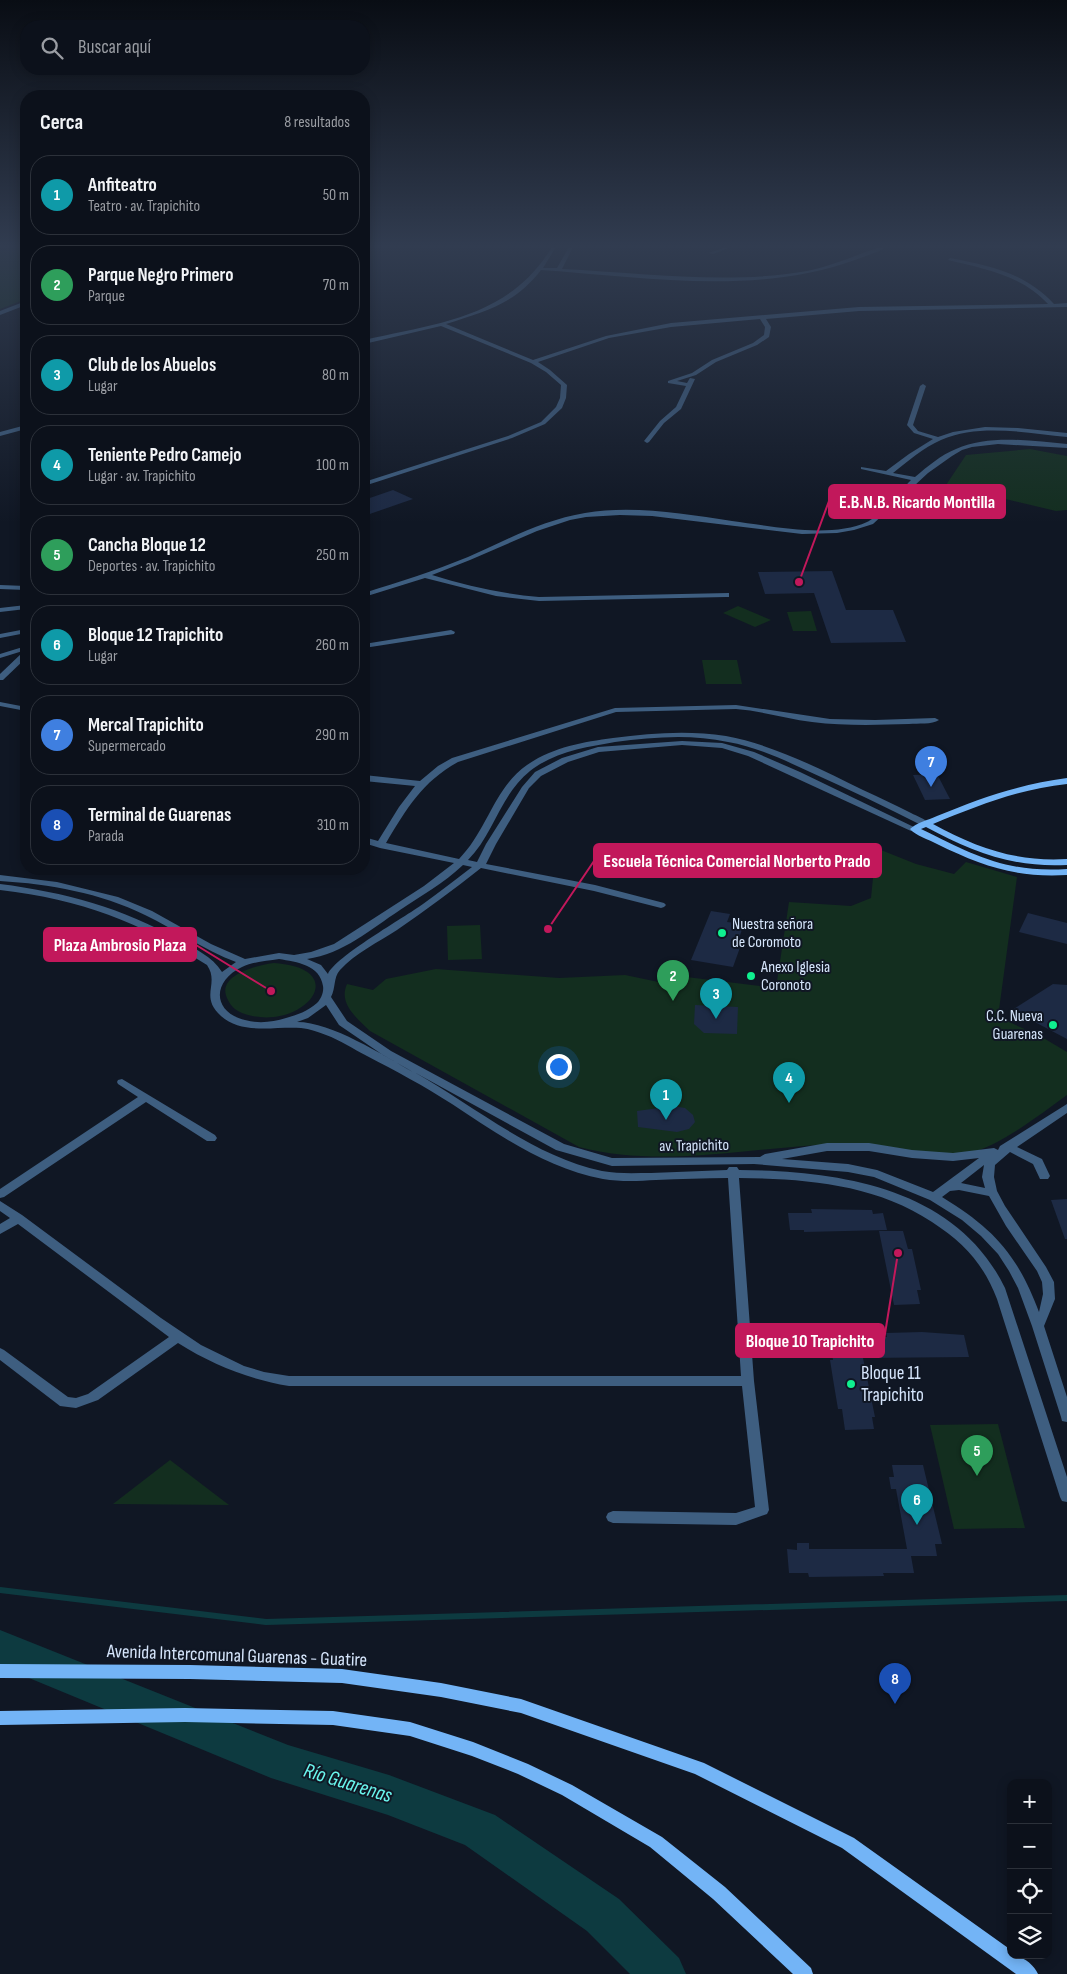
<!DOCTYPE html>
<html lang="es">
<head>
<meta charset="utf-8">
<style>
  body { margin:0; font-family:"Sofia Sans Condensed",sans-serif; background:#1a1f28; color:#f1f3f6 }
  .controls { position:absolute; right:15px; bottom:15px; display:grid; overflow:hidden; border-radius:10px; box-shadow:0 2px 12px #0003 }
  .controls button { width:45px; height:45px; display:grid; place-items:center; padding:0; border:0; border-bottom:1px solid #2c313a; background:#0c111b; color:#f1f3f6; font:25px sans-serif }
  .you { position:absolute; left:558px; top:1066px; width:18px; height:18px; margin:-12px; border:4px solid #fff; border-radius:50%; background:#1a73e8; box-shadow:0 0 0 8px #1a73e833 }
  .badge { display:grid; place-items:center; width:32px; height:32px; border-radius:50%; background:#0ff090; color:#fff; font-size:16px; font-weight:700 }
  .pin { position:absolute; translate:-50% -41px; filter:drop-shadow(0 1px 2px #0008) }
  .pin::after { content:''; position:absolute; top:26px; width:18px; height:15px; background:inherit; clip-path:polygon(0 0,100% 0,50% 100%) }
  .list { margin:0; padding:0; list-style:none }
  h2 { display:flex; justify-content:space-between; align-items:center; height:65px; margin:0; padding:0 20px; font-size:21px }
  h2 small { font-size:16px; font-weight:400; color:#9a9da3 }
  .list li { display:grid; grid-template-columns:32px 1fr auto; gap:15px; align-items:center; box-sizing:border-box; height:80px; margin:0 10px 10px; padding:0 10px; border:1px solid #2c313a; border-radius:20px }
  .list b { display:block; font-size:19px; white-space:nowrap }
  .list p { margin:0; font-size:16px; white-space:nowrap; color:#9a9da3 }
  .list em { font-size:16px; font-style:normal; color:#9a9da3 }
  .icon { flex:none; width:28px; height:28px; fill:none; stroke:currentColor; stroke-width:2; stroke-linecap:round; stroke-linejoin:round }
  .map { position:relative; flex:none; width:1067px; height:1974px; overflow:hidden }
  .search { position:absolute; background:#0c111b; box-shadow:0 2px 12px #0003; left:20px; top:20px; width:350px; height:55px; display:flex; align-items:center; gap:12px; box-sizing:border-box; padding:0 18px; border-radius:20px; color:#9a9da3; font-size:19px }
  .panel { position:absolute; background:#0c111b; box-shadow:0 2px 12px #0003; left:20px; top:90px; width:350px; height:785px; border-radius:20px }
  .map>svg:first-child { display:block }
  .green { fill:#132e1f }
  .lines { fill:none; stroke-linecap:round; stroke-linejoin:round }
  .stream { stroke:#0d3a40; stroke-width:6 }
  .river { fill:#0d3a40; fill-rule:evenodd }
  .building { fill:#1d2a44 }
  .street { fill:#3e5e80; fill-rule:evenodd }
  .secondary { fill:#73b4f6; fill-rule:evenodd }
  .poi-dot { fill:#0ff090; stroke:#101724; stroke-width:2 }
  .labels { text-anchor:middle; dominant-baseline:central; stroke-width:4; stroke-linejoin:round; paint-order:stroke }
  .poi-label { font-size:16px; fill:#d6e6fc; stroke:#101724; text-anchor:start }
  .street-label { font-size:16px; fill:#d6e6fc; stroke:#101724 }
  .near-poi-label { font-size:19px; fill:#d6e6fc; stroke:#101724; text-anchor:start }
  .near-street-label { font-size:19px; fill:#d6e6fc; stroke:#101724 }
  .near-water-label { font-size:21px; font-style:italic; fill:#6af6ee; stroke:#101724 }
  .leader { fill:none; stroke:#c2185b; stroke-width:2 }
  .callout-dot { fill:#c2185b; stroke:#101724; stroke-width:2 }
  .callout { fill:#c2185b; stroke:#c2185b; stroke-width:2 }
  .callout-label { font-size:18px; text-anchor:middle; font-weight:bold; fill:#fff }
</style>
</head>
<body>
<div class="map">
<svg width="1067" height="1974" viewBox="0 0 1067 1974">
  <rect width="100%" height="100%" fill="#101724"/>
  <g class="green">
    <polygon points="15,247 26,247 26,299 0,309 0,251"/>
    <polygon points="1030,449 1067,456 1067,510 1056,511 946,485 966,455"/>
    <polygon points="738,606 771,620 755,627 723,613"/>
    <polygon points="811,611 817,631 793,631 787,612"/>
    <polygon points="702,660 737,660 742,684 706,684"/>
    <path d="M876,848l40,16 38,10 12,-12 51,15 -19,140 42,19 27,16v43c-26,19 -66,50 -97,58 -28,7 -79,-9 -109,-9 -94,-2 -189,27 -282,3l-209,-116c-13,-13 -32,-27 -23,-47l26,6 13,-11 50,-10 123,9 66,-3 43,9 2,-9 106,13 13,-86 62,4 20,-8z"/>
    <polygon points="480,925 482,959 448,960 447,926"/>
    <path d="M274,963c83,6 26,72 -32,50 -7,-3 -11,-7 -14,-13 -14,-25 30,-35 46,-37z"/>
    <polygon points="998,1424 1025,1528 954,1529 930,1425"/>
    <polygon points="170,1460 229,1505 113,1504"/>
  </g>
  <g class="lines">
    <polyline class="stream" points="0,1590 266,1622 1067,1598"/>
    <polygon class="river" points="0,1630 288,1745 389,1775 495,1815 619,1899 679,1958 686,1974 630,1974 587,1931 465,1845 388,1815 271,1778 0,1666"/>
  </g>
  <g class="building">
    <polygon points="393,490 413,499 364,516 364,500"/>
    <polygon points="832,571 846,610 893,610 906,642 831,643 814,593 765,594 758,572"/>
    <polygon points="937,774 950,799 925,800 913,775"/>
    <polygon points="711,911 730,914 727,922 744,924 738,941 742,942 733,967 691,960"/>
    <polygon points="1028,913 1067,923 1067,944 1019,932"/>
    <polygon points="1053,984 1067,985 1067,1039 1012,1010"/>
    <polygon points="695,1005 738,1007 737,1034 704,1033 694,1024"/>
    <polygon points="673,1106 685,1108 693,1115 695,1122 689,1129 677,1132 638,1127 637,1111"/>
    <polygon points="1067,1199 1067,1239 1065,1239 1051,1200"/>
    <polygon points="811,1209 872,1210 873,1214 883,1213 887,1230 804,1232 804,1230 790,1230 788,1213 812,1213"/>
    <polygon points="879,1231 903,1231 908,1249 912,1249 921,1290 917,1290 920,1304 894,1305"/>
    <polygon points="922,1332 964,1335 969,1357 863,1358 875,1417 872,1417 874,1429 845,1430 842,1409 838,1409 833,1379 830,1360 833,1360 831,1349 860,1349 857,1337 887,1337 886,1333"/>
    <polygon points="892,1465 923,1465 942,1544 935,1544 937,1556 911,1556 914,1573 883,1573 884,1576 809,1577 808,1573 789,1573 787,1549 797,1550 797,1543 809,1543 809,1549 907,1549 896,1489 891,1489 889,1477 894,1477"/>
  </g>
  <g class="lines">
    <g class="street">
      <path d="M552,247h4l-13,21h14l12,-21h4l-11,22c82,4 164,16 245,2 25,-5 49,-16 73,-24h6c-9,6 -21,9 -31,13 -100,36 -211,17 -314,10 -27,35 -56,41 -95,54l87,36 73,-24 65,-13 188,-16 189,-3c-27,-29 -63,-35 -100,-44l2,-2c40,8 74,14 104,46l13,-1v4l-208,4 -93,8 5,8 -2,10 -12,8 -41,17 -20,13 -19,6 10,2 3,-5 5,1 -14,30 -17,14 -15,19 -2,1 -3,-2 16,-20 16,-14 10,-21 -18,-3v-2l24,-8 20,-13 41,-17 11,-8 1,-8 -5,-8 -89,8 -62,11 -71,24 12,8 17,15 -1,13 -4,10 -17,16 -33,14 -148,48v-4l144,-46 33,-14 15,-15 4,-9 1,-13 -15,-13 -15,-9 -90,-37 -77,18v-4c74,-17 145,-22 188,-93z"/>
      <polygon points="725,247 731,247 713,254 709,253"/>
      <polygon points="26,301 26,305 0,315 0,311"/>
      <path d="M923,384l3,2 -13,39 5,6 20,6 15,-5 32,-5 33,1 49,5v4c-41,-4 -87,-14 -126,3 -18,8 -33,21 -48,33l22,4c13,-11 26,-22 41,-28 34,-15 75,-8 111,-5v4l-69,-4 -26,3 -10,3 -10,6 -24,17 -55,51 -19,6 -17,3 -35,1 -150,-18 -32,-1 -34,2 -16,3 -33,11 -67,29 -38,15c35,11 70,19 107,22l190,-4v4h-3l-187,4 -43,-5 -71,-18 -61,19v-4c35,-11 70,-22 104,-36 38,-17 75,-37 117,-44 48,-8 100,1 147,8 39,5 98,18 135,1 10,-4 35,-33 44,-42l-50,-11v-2l25,4 23,-17 24,-15 -19,-6 -7,-8 13,-39z"/>
      <polygon points="26,425 26,429 0,436 0,432"/>
      <polygon points="0,585 26,586 26,590 0,589"/>
      <polygon points="26,605 26,609 0,612 0,608"/>
      <polygon points="26,629 26,633 0,638 0,634"/>
      <polygon points="451,630 455,632 454,634 364,648 364,644"/>
      <polygon points="26,646 26,650 0,658 0,654"/>
      <polygon points="23,652 26,652 26,658 3,680 0,680 0,674"/>
      <polygon points="0,702 26,707 26,711 0,706"/>
      <path d="M736,705l94,14 45,1 60,-2 4,2c-7,5 -21,3 -30,4 -32,1 -65,2 -97,-2 -25,-3 -50,-11 -76,-13l-120,3 -158,50c-36,20 -51,46 -72,81l73,16c28,-28 35,-71 68,-94 26,-18 56,-23 86,-27 38,-5 75,-8 113,-2 48,9 94,33 137,54 16,7 32,15 48,23 6,3 14,6 19,11l-4,3 -3,-1c-37,-19 -75,-37 -113,-54 -26,-12 -53,-25 -82,-30 -37,-8 -75,-5 -113,0 -29,5 -61,10 -85,29 -30,24 -36,63 -62,89l9,2 9,-18 36,-57 13,-15 27,-14 36,-11 84,-6 40,2 32,9 46,20 118,57 -1,2h-6l-163,-75 -26,-8 -40,-3 -83,7 -31,10 -27,14 -12,12 -33,56 -10,20 109,21 69,18 2,2 -2,2 -3,1 -67,-17 -113,-23c-28,22 -55,42 -84,62 -17,11 -43,24 -57,40 -7,8 -4,18 -9,27l16,24 44,30 173,93 48,14 148,-1 5,-3 62,-11h42l43,7 41,3 41,-5 4,2 2,-4 67,-42v9l-50,34 25,12 8,17 -2,3h-8l-7,-15 -23,-12 -15,13 -1,12 3,14 8,15 41,61 8,15 1,17 -11,27 23,71v25l-5,-1 -1,-4 -29,-91 -14,-38 -9,-17 -11,-17 -17,-18 -19,-16 -32,-20 -56,-23 -26,-5 -94,-8 -142,2 -56,-16 -142,-78c61,34 118,84 188,99 16,3 33,2 49,2 26,-1 51,-2 76,-3l2,-3h8l2,3c100,1 217,17 266,118l62,189v25l-5,-1 -2,-4 -63,-198c-14,-36 -33,-56 -65,-77 -58,-38 -125,-43 -193,-44l15,203 15,129 -2,4 -31,11 -123,-2 -5,-2 -2,-4 2,-4 5,-2 123,2 19,-6 -13,-121h-453c-41,-7 -76,-21 -111,-43l-80,57 -22,8 -16,-2 -60,-46v-12l4,2 64,47 8,1 12,-4 81,-57 -151,-113 -18,10v-10l10,-6 -10,-7v-10l22,14 139,103 40,27 43,21 20,6 25,4h452l-13,-198c-24,0 -48,1 -72,2 -17,1 -35,2 -53,-1 -56,-10 -104,-44 -151,-75 -28,-18 -56,-33 -85,-48 -14,-7 -27,-16 -41,-21 -8,-3 -16,-6 -25,-7 -26,-2 -59,7 -80,-12 -22,-20 -1,-32 -14,-51 -70,-44 -124,-65 -207,-75v-6c64,8 123,24 179,56 16,9 33,16 43,32l14,-10c-32,-12 -60,-32 -91,-47 -45,-22 -95,-31 -145,-34v-6l57,7 61,15 34,14 59,33 34,15 34,-6 15,2 17,-3 23,-8 90,-58 30,-23 -74,-15 -16,-5v-6l14,4 21,-34 16,-21 -51,-5v-6l56,6 18,-15 14,-8 163,-50zM463,865l9,2c-16,12 -32,25 -49,37 -18,13 -88,53 -95,70l-7,-9 -14,-6c36,-5 64,-30 93,-49 21,-14 44,-27 63,-45zM279,959c18,3 41,6 44,27 1,6 -2,13 -6,17 -9,8 -20,12 -31,15 -13,4 -27,6 -41,2 -33,-8 -33,-39 -3,-53 11,-5 24,-6 37,-8zM326,1005l13,20 44,30 30,17c-31,-17 -81,-50 -116,-50l11,-4zM827,1151h42l43,7 41,3 26,-3 -46,34 -56,-22 -29,-6 -66,-5zM984,1165l-2,12 3,11 -24,-5zM959,1190l30,6 17,30 31,45 5,11 1,12 -4,18c-22,-58 -45,-83 -97,-115l8,-6z"/>
      <polygon points="122,1079 215,1135 217,1138 215,1141 207,1141 146,1102 4,1197 0,1198 0,1189 138,1097 118,1084 117,1082 118,1080"/>
    </g>
    <g class="secondary">
      <path d="M1067,778v6c-48,5 -90,22 -134,40 44,24 83,38 134,35v6c-53,3 -95,-13 -141,-38l-5,2c53,26 85,44 146,40v6c-51,3 -85,-9 -130,-31 -9,-5 -21,-8 -27,-15 6,-6 18,-9 27,-13 43,-18 84,-32 130,-38z"/>
      <path d="M0,1664l190,1 152,4 99,14 80,16 183,64 150,75 157,112v5c10,0 23,9 27,19h-22l-174,-126 -147,-74 -174,-61 -80,-16 -99,-14 -152,-4 -190,-1z"/>
      <polygon points="185,1708 333,1711 410,1722 473,1742 528,1764 572,1785 662,1837 725,1887 811,1968 813,1974 793,1974 713,1899 650,1847 562,1795 518,1774 472,1756 410,1736 333,1725 185,1722 0,1725 0,1711"/>
    </g>
  </g>
  <linearGradient id="sky" x2="0" y2="1"><stop stop-color="#090d14"/><stop offset="0.47" stop-color="#313c50"/><stop offset="1" stop-color="#313c50" stop-opacity="0"/></linearGradient>
  <rect width="1067" height="523" fill="url(#sky)"/>
  <g class="poi-dot">
    <circle cx="722" cy="933" r="5"/>
    <circle cx="751" cy="976" r="5"/>
    <circle cx="1053" cy="1025" r="5"/>
    <circle cx="851" cy="1384" r="5"/>
  </g>
  <g class="labels">
    <g class="poi-label">
      <text x="732" y="924">Nuestra señora<tspan x="732" dy="18">de Coromoto</tspan></text>
      <text x="761" y="967">Anexo Iglesia<tspan x="761" dy="18">Coronoto</tspan></text>
      <text x="1043" y="1016" text-anchor="end">C.C. Nueva<tspan x="1043" dy="18">Guarenas</tspan></text>
    </g>
    <g class="street-label">
      <text transform="translate(694 1146) rotate(-1)">av. Trapichito</text>
    </g>
    <g class="near-poi-label">
      <text x="861" y="1373">Bloque 11<tspan x="861" dy="22">Trapichito</tspan></text>
    </g>
    <g class="near-street-label">
      <text transform="translate(237 1656) rotate(2)">Avenida Intercomunal Guarenas - Guatire</text>
    </g>
    <g class="near-water-label">
      <text transform="translate(348 1783) rotate(17)">Río Guarenas</text>
    </g>
  </g>
  <path class="leader" d="M799 582L829 501M548 929L594 861M271 991L196 945M898 1253L884 1340"/>
  <g class="callout-dot">
    <circle cx="799" cy="582" r="5"/>
    <circle cx="548" cy="929" r="5"/>
    <circle cx="271" cy="991" r="5"/>
    <circle cx="898" cy="1253" r="5"/>
  </g>
  <g class="callout">
    <rect x="829" y="485" width="176" height="33" rx="5"/>
    <rect x="594" y="844" width="287" height="33" rx="5"/>
    <rect x="44" y="928" width="152" height="33" rx="5"/>
    <rect x="736" y="1324" width="148" height="33" rx="5"/>
  </g>
  <g class="callout-label">
    <text x="917" y="508">E.B.N.B. Ricardo Montilla</text>
    <text x="737" y="867">Escuela Técnica Comercial Norberto Prado</text>
    <text x="120" y="951">Plaza Ambrosio Plaza</text>
    <text x="810" y="1347">Bloque 10 Trapichito</text>
  </g>
</svg>
<div class="controls">
<button>+</button>
<button>−</button>
<button><svg class="icon" aria-label="locate" viewBox="0 0 24 24"><circle cx="12" cy="12" r="6"/><path d="M12 2v4M12 18v4M2 12h4M18 12h4"/></svg></button>
<button><svg class="icon" aria-label="layers" viewBox="0 0 24 24"><path d="M12 4l9 5-9 5-9-5zM3 14l9 5 9-5"/></svg></button>
</div>
<div class="you"></div>
<div class="pin badge" style="left:666px;top:1120px;background:#0f9aa8">1</div>
<div class="pin badge" style="left:673px;top:1001px;background:#2e9e5b">2</div>
<div class="pin badge" style="left:716px;top:1019px;background:#0f9aa8">3</div>
<div class="pin badge" style="left:789px;top:1103px;background:#0f9aa8">4</div>
<div class="pin badge" style="left:977px;top:1476px;background:#2e9e5b">5</div>
<div class="pin badge" style="left:917px;top:1525px;background:#0f9aa8">6</div>
<div class="pin badge" style="left:931px;top:787px;background:#3f7fe0">7</div>
<div class="pin badge" style="left:895px;top:1704px;background:#1a4fb4">8</div>
<div class="search"><svg class="icon" aria-label="search" viewBox="0 0 24 24"><circle cx="10" cy="10" r="6"/><path d="M15 15l6 6"/></svg>Buscar aquí</div>
<section class="panel">
<h2>Cerca<small>8 resultados</small></h2>
<ul class="list">
<li><span class="badge" style="background:#0f9aa8">1</span><div><b>Anfiteatro</b><p>Teatro · av. Trapichito</p></div><em>50 m</em></li>
<li><span class="badge" style="background:#2e9e5b">2</span><div><b>Parque Negro Primero</b><p>Parque</p></div><em>70 m</em></li>
<li><span class="badge" style="background:#0f9aa8">3</span><div><b>Club de los Abuelos</b><p>Lugar</p></div><em>80 m</em></li>
<li><span class="badge" style="background:#0f9aa8">4</span><div><b>Teniente Pedro Camejo</b><p>Lugar · av. Trapichito</p></div><em>100 m</em></li>
<li><span class="badge" style="background:#2e9e5b">5</span><div><b>Cancha Bloque 12</b><p>Deportes · av. Trapichito</p></div><em>250 m</em></li>
<li><span class="badge" style="background:#0f9aa8">6</span><div><b>Bloque 12 Trapichito</b><p>Lugar</p></div><em>260 m</em></li>
<li><span class="badge" style="background:#3f7fe0">7</span><div><b>Mercal Trapichito</b><p>Supermercado</p></div><em>290 m</em></li>
<li><span class="badge" style="background:#1a4fb4">8</span><div><b>Terminal de Guarenas</b><p>Parada</p></div><em>310 m</em></li>
</ul>
</section>
</div>
</body>
</html>
